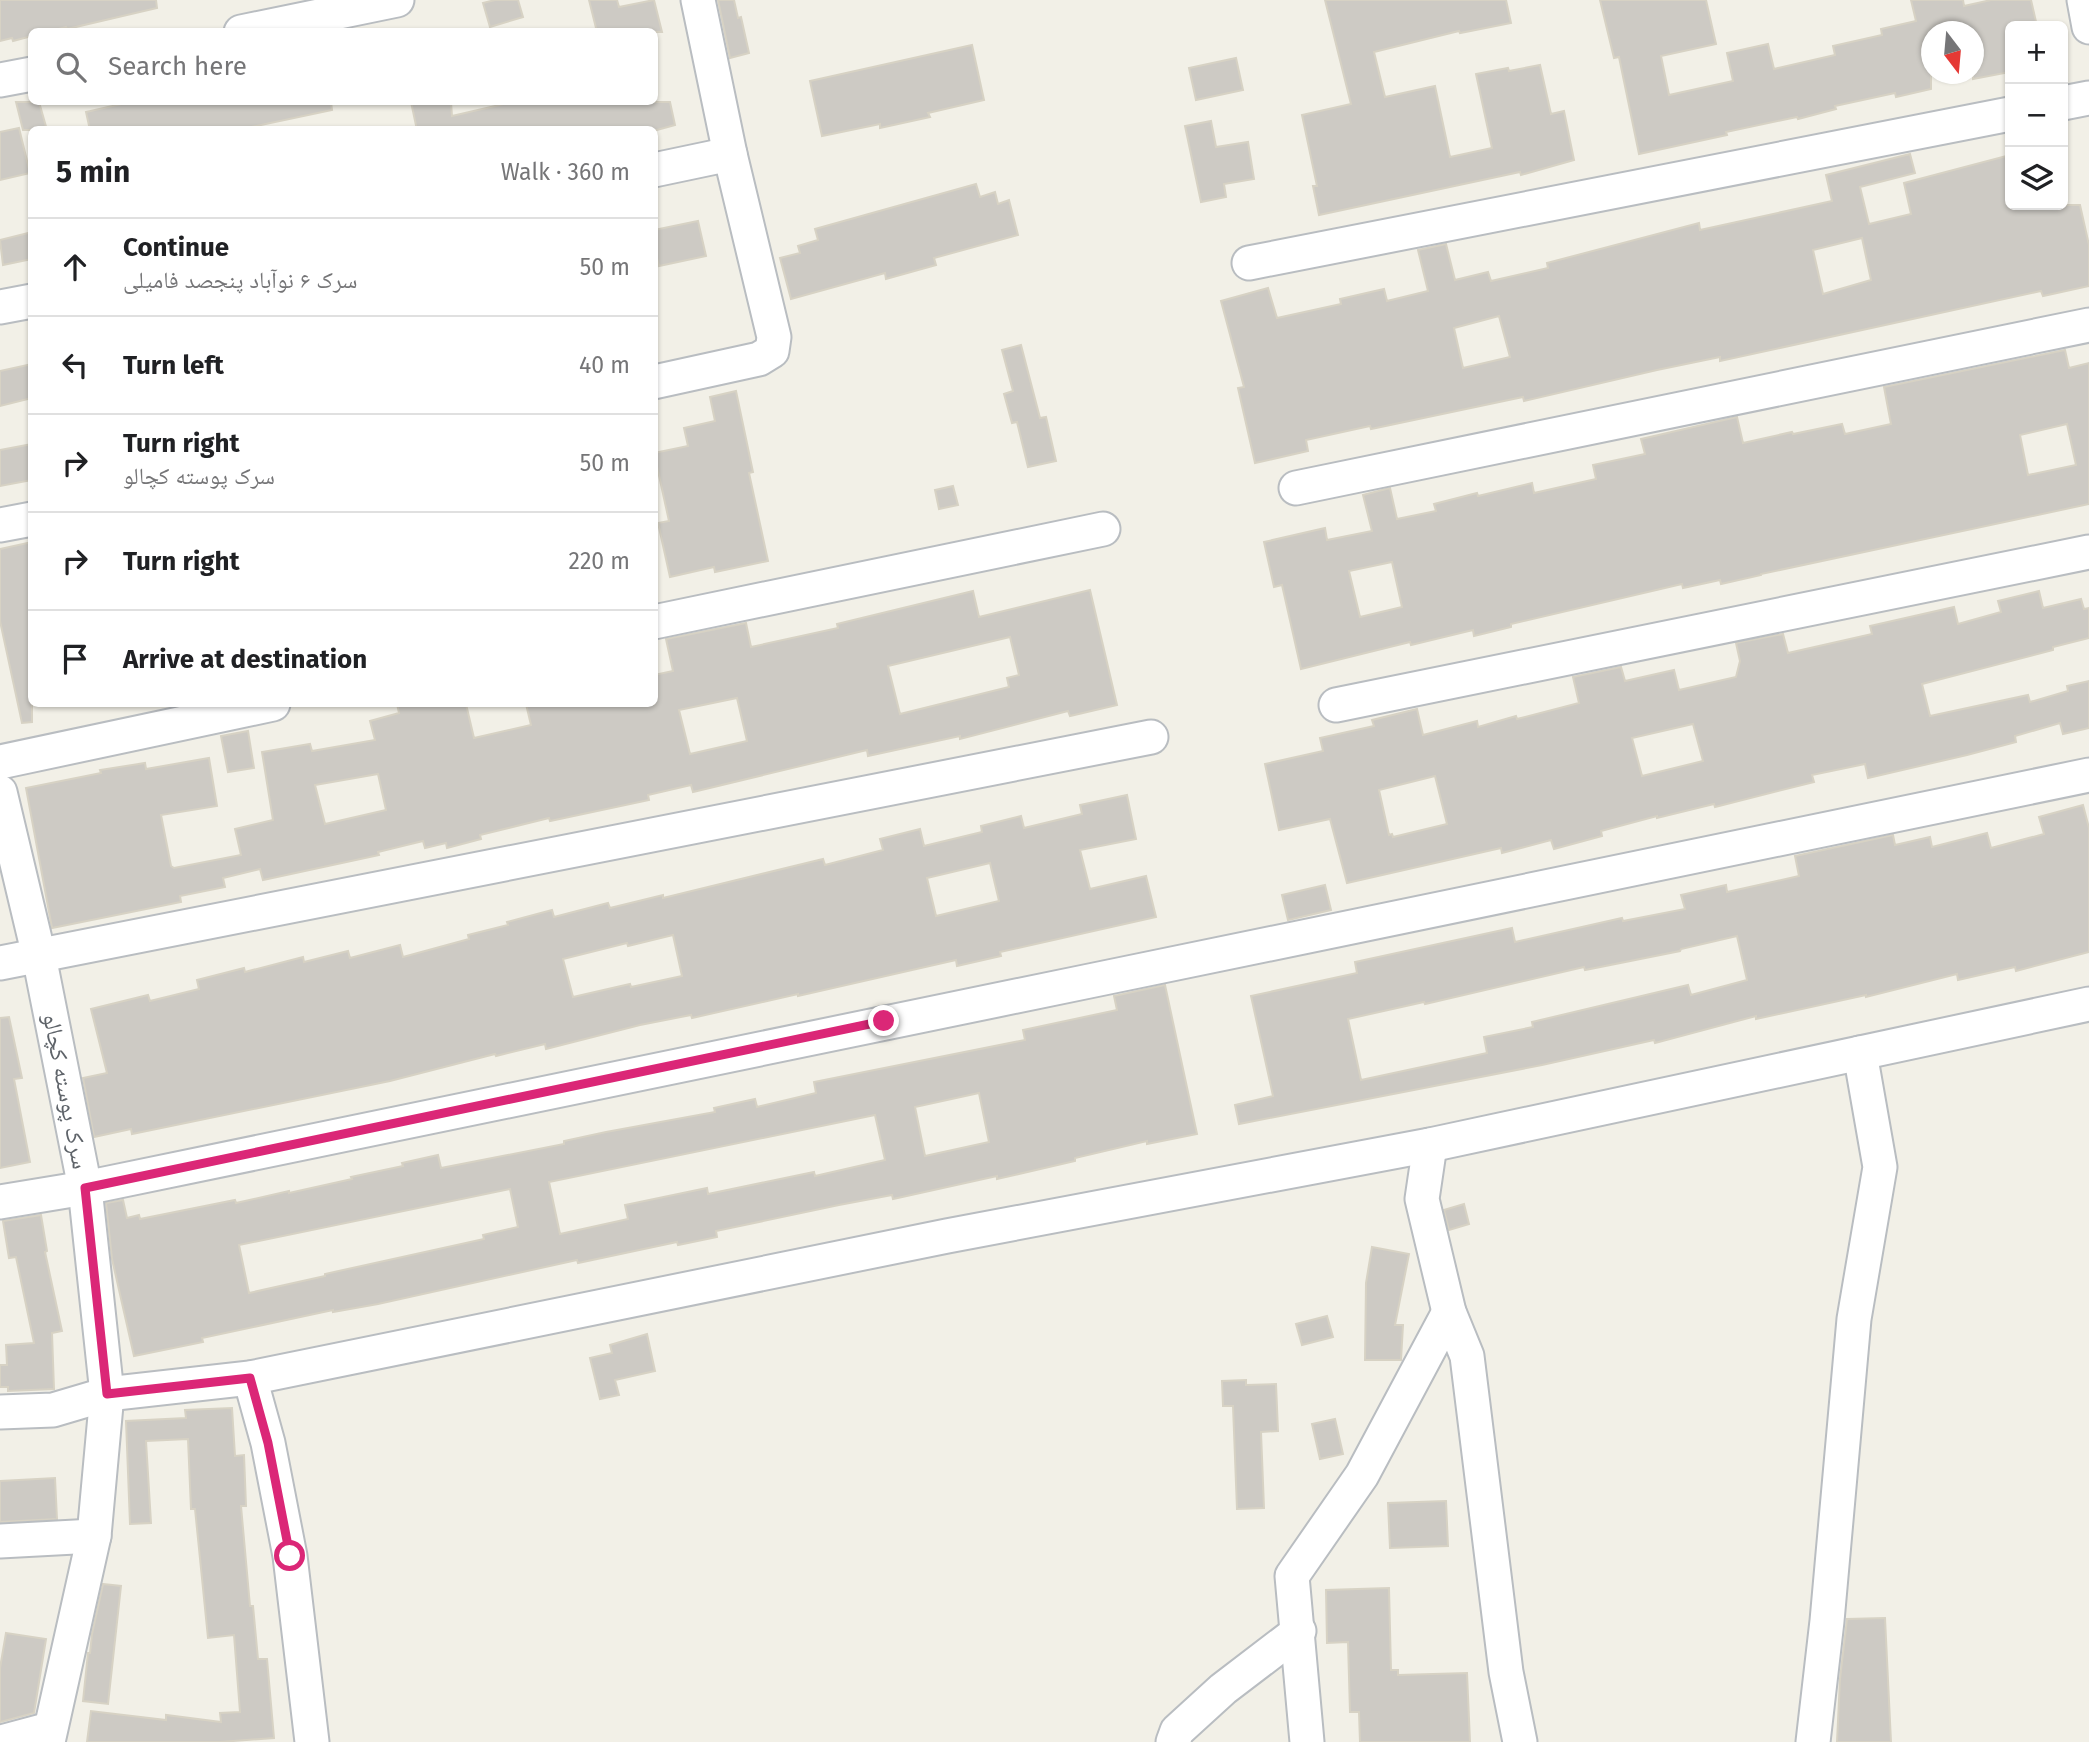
<!DOCTYPE html>
<html lang="en">
<head>
<meta charset="utf-8">
<style>
  body { margin:0; font-family:"Fira Sans","Noto Naskh Arabic",sans-serif; background:#f6f6f6; color:#202124 }
  .controls { position:absolute; right:21px; top:21px; display:grid; overflow:hidden; border-radius:10px; box-shadow:0 2px 5px #0004 }
  .controls button { width:63px; height:63px; display:grid; place-items:center; padding:0; border:0; border-bottom:2px solid #e0e0e0; background:#fff; color:#202124; font:35px sans-serif }
  .compass { position:absolute; left:1921px; top:21px; width:63px; height:63px; border-radius:50%; background:#fff; box-shadow:0 2px 5px #0004; rotate:164deg }
  .stop { position:absolute; width:21px; height:21px; margin:-16px; border:5px solid #db2777; border-radius:50%; background:#fff }
  .stop.end { background:#db2777; border-color:#fff; box-shadow:0 2px 7px #0008 }
  .list { margin:0; padding:0; list-style:none }
  h2 { display:flex; justify-content:space-between; align-items:center; height:91px; margin:0; padding:0 28px; font-size:30px }
  h2 small { font-size:23px; font-weight:400; color:#757577 }
  .list li { display:grid; grid-template-columns:46px 1fr auto; gap:21px; align-items:center; box-sizing:border-box; height:98px; padding:0 28px; border-top:2px solid #e0e0e0 }
  .list b { display:block; font-size:26px; white-space:nowrap }
  .list p { margin:0; font-size:23px; white-space:nowrap; color:#757577 }
  .list em { font-size:23px; font-style:normal; color:#757577 }
  .icon { flex:none; width:38px; height:38px; fill:none; stroke:currentColor; stroke-width:2; stroke-linecap:round; stroke-linejoin:round }
  .map { position:relative; flex:none; width:2089px; height:1742px; overflow:hidden }
  .search { position:absolute; background:#fff; box-shadow:0 2px 5px #0004; left:28px; top:28px; width:630px; height:77px; display:flex; align-items:center; gap:18px; box-sizing:border-box; padding:0 24px; border-radius:10px; color:#757577; font-size:26px }
  .panel { position:absolute; background:#fff; box-shadow:0 2px 5px #0004; left:28px; top:126px; width:630px; height:581px; border-radius:10px }
  .map>svg:first-child { display:block }
  .building { fill:#cdcac4; stroke:#d7d2c4; stroke-width:2; fill-rule:evenodd }
  .lines { fill:none; stroke-linecap:round; stroke-linejoin:round }
  .minor-casing { stroke:#b9bdc1; stroke-width:37 }
  .minor { stroke:#fff; stroke-width:33 }
  .route { stroke:#db2777; stroke-width:9 }
  .labels { text-anchor:middle; dominant-baseline:central; stroke-width:5; stroke-linejoin:round; paint-order:stroke }
  .street-label { font-size:24px; fill:#5e6369; stroke:#fff }
</style>
</head>
<body>
<div class="map">
<svg width="2089" height="1742" viewBox="0 0 2089 1742">
  <rect width="100%" height="100%" fill="#f2f0e7"/>
  <g class="building">
    <polygon points="0,0 156,0 157,8 67,29 66,27 48,32 32,32 32,36 13,41 12,38 0,41"/>
    <polygon points="495,0 518,0 523,17 490,27 483,3"/>
    <polygon points="589,0 617,0 619,7 654,0 662,32 597,32"/>
    <polygon points="718,0 734,0 738,18 741,17 749,53 730,58"/>
    <polygon points="1325,0 1506,0 1511,23 1460,33 1459,31 1374,52 1385,97 1435,86 1450,157 1492,148 1476,74 1508,68 1509,71 1540,65 1551,114 1564,111 1574,160 1521,175 1520,172 1319,215 1313,186 1317,186 1302,115 1351,104"/>
    <polygon points="1600,0 1706,0 1716,44 1661,56 1669,95 1733,81 1727,53 1768,44 1774,69 1835,55 1833,46 1882,35 1881,29 1916,21 1911,0 1963,0 1964,6 1991,0 2031,0 2037,26 2010,26 2010,72 1973,79 1973,32 1931,32 1931,89 1896,97 1895,93 1835,106 1836,109 1798,119 1797,117 1726,132 1727,135 1639,154 1619,57 1614,58"/>
    <polygon points="972,45 984,100 928,113 930,117 880,128 880,124 822,136 810,81"/>
    <polygon points="1236,58 1243,90 1196,100 1189,68"/>
    <polygon points="16,102 39,102 47,130 23,130"/>
    <polygon points="130,102 331,102 332,110 237,130 90,130 86,112"/>
    <polygon points="411,102 451,102 452,116 512,102 670,102 675,125 657,130 417,130"/>
    <polygon points="1211,121 1216,147 1248,142 1254,179 1224,184 1226,197 1201,202 1185,126"/>
    <polygon points="19,128 30,173 0,180 0,132"/>
    <path d="M1910,154l5,19 -55,14 9,37 42,-10 -7,-31 106,-28v50h70l9,40v41l-46,10 -2,-5 -321,70v-4l-63,13 -133,31 -1,-4 -152,32 -1,-3 -64,14 2,11 -53,12 -17,-75 6,-1 -23,-86 47,-13 9,30 64,-14 -1,-5 44,-10 3,12 41,-10 -10,-41 28,-6 9,36 33,-8 3,9 57,-13 -1,-5 152,-40 1,7 132,-29 -6,-26zM1862,238l9,42 -48,14 -10,-44zM1499,316l11,41 -47,11 -9,-40z"/>
    <polygon points="976,184 980,197 995,192 998,204 1009,200 1018,235 934,258 936,265 886,279 885,273 791,299 780,258 800,253 798,246 818,240 815,229"/>
    <polygon points="698,221 706,256 659,266 654,246 654,230"/>
    <polygon points="32,232 32,259 3,265 0,240"/>
    <polygon points="1021,345 1040,418 1046,417 1056,461 1028,467 1017,422 1012,423 1004,394 1013,391 1002,350"/>
    <path d="M2065,350l4,18 20,-5v141l-328,70v1l-40,9 -1,-4 -37,8 -1,-4 -171,40v3l-37,9 -1,-6 -62,15 -1,-3 -109,27 -19,-84 -8,2 -10,-45 61,-14 2,12 45,-9 -9,-36 27,-7 7,31 39,-8 -2,-7 43,-11 1,3 54,-13 2,10 62,-14 -3,-14 52,-11 -4,-15 96,-22 6,26 49,-11 1,2 49,-10 3,10 46,-10 -7,-37zM2067,424l9,41 -48,10 -8,-40zM1392,562l10,45 -42,10 -11,-46z"/>
    <polygon points="32,364 32,398 0,406 0,371"/>
    <polygon points="736,391 753,472 749,473 768,561 715,572 714,567 670,577 658,523 669,521 654,453 688,446 684,428 715,421 710,397"/>
    <polygon points="32,444 32,480 0,486 0,450"/>
    <polygon points="953,486 958,505 939,509 935,490"/>
    <polygon points="32,542 32,722 22,723 0,621 0,549"/>
    <path d="M1090,590l27,115 -47,11 -2,-5 -108,28v-3l-92,20 -1,-6 -174,42 -2,-7 -43,10 1,5 -99,21 -1,-3 -69,17 1,4 -34,9 -1,-5 -21,5 -2,-7 -45,11 1,3 -116,25 -3,-11 -37,9 2,9 -45,9 1,6 -129,26 -26,-140 75,-15 -1,-3 45,-7 1,6 63,-11 8,48 -56,9 10,51 3,2 67,-13 -6,-26 38,-9 -11,-68 48,-8 2,7 63,-11 -5,-19 29,-8 -2,-9h69l8,34 57,-13 -5,-21h128v-29l19,-4 -7,-32 80,-16 5,24 87,-19 -1,-4 136,-33 6,26zM1010,637l9,38 -12,3 2,9 -109,27 -12,-48zM737,698l10,43 -57,13 -11,-44zM378,774l8,36 -61,14 -10,-39z"/>
    <path d="M2039,591l4,17 38,-9 3,10 5,-1v30l-36,9v3l-131,34 8,32 98,-21 2,7 38,-11 -1,-5 22,-5v47l-26,6 -3,-11 -45,13 1,6 -49,13 -99,23 -3,-14 -53,11 2,7 -99,25 -1,-3 -57,14v-2l-56,15 1,5 -48,13 -3,-9 -49,13 -1,-5 -154,35 -17,-64 -51,11 -14,-66 58,-13 -3,-13 54,-12 -2,-6 45,-11 6,26 54,-14 1,6 38,-11 1,3 62,-16 -6,-26 48,-10 4,14 49,-11 5,20 57,-13 4,-16 -4,-18 47,-9 5,19 84,-19 -2,-8 84,-19 4,17 43,-12 -3,-11zM1693,724l10,37 -61,15 -10,-38zM1435,776l12,48 -54,13 -1,-3 -3,1 -10,-45z"/>
    <polygon points="248,731 254,768 228,772 221,736"/>
    <path d="M1127,795l9,44 -56,11 10,39 56,-13 10,41 -156,35 1,4 -44,10 -1,-6 -158,36v-2l-106,24 -1,-3 -51,10 -94,24 -1,-5 -49,12 -1,-2 -105,27 -258,53 -1,-5 -37,8 -11,-59 24,-5 -16,-64 57,-14 2,6 49,-12 -2,-9 47,-12 1,4 58,-15 1,5 44,-11 2,7 50,-13 3,12 66,-18 -1,-4 40,-10 -1,-3 45,-12 2,7 54,-14 2,5 53,-13v3l160,-39 2,6 58,-15 -3,-11 40,-10 4,17 58,-14 -1,-6 40,-10 3,12 58,-14 -2,-9zM990,863l9,38 -63,15 -9,-38zM673,935l9,41 -51,11 -1,-3 -57,13 -10,-38 64,-16 1,3z"/>
    <path d="M2083,805l6,23v124l-73,19 -1,-4 -57,13 -1,-6 -91,23v-2l-110,24v-3l-101,27 -1,-3 -112,25 -303,59 -4,-19 38,-9 -22,-100 106,-23 -2,-11 157,-34 3,14 107,-24 1,3 62,-12 -4,-14 45,-10 1,7 72,-16 -4,-20 98,-21 2,10 35,-8 2,10 55,-14 4,15 53,-14 -5,-17zM1737,936l10,44 -56,15 -3,-10 -156,37 1,5 -49,10 3,16 -126,27 -13,-61 76,-17 1,2 159,-37 1,3 95,-19 1,-2z"/>
    <polygon points="1325,885 1331,910 1288,920 1282,895"/>
    <path d="M1165,985l32,149 -50,10v-3l-72,17v3l-78,18v-3l-104,23 -1,-4 -53,10 -123,26 1,6 -39,8 -1,-3 -99,21 -1,-3 -199,44 -45,8v-2l-131,28 1,4 -69,14 -22,-97 -6,-56 17,-3 4,18 12,-3 1,4 95,-19 1,3 53,-12v2l63,-14 -1,-2 52,-11 -1,-3 36,-8 3,13 123,-24v-3l42,-9 109,-20 -1,-4 41,-9 2,8 59,-14 -2,-11 211,-42 -2,-10 94,-20 -3,-14zM979,1093l10,49 -64,14 -10,-49zM875,1115l10,45 -70,16 -1,-4 -106,22 -1,-6 -82,17 3,14 -68,15 -11,-52zM510,1189l8,38 -35,8 1,4 -159,35v2l-76,17 -10,-48z"/>
    <polygon points="9,1017 22,1078 14,1079 30,1162 0,1168 0,1018"/>
    <polygon points="1464,1204 1469,1224 1449,1230 1444,1210"/>
    <polygon points="41,1215 47,1251 45,1252 62,1331 52,1333 54,1389 8,1391 8,1387 0,1387 0,1365 7,1365 6,1345 34,1343 16,1257 9,1258 3,1221"/>
    <polygon points="1372,1247 1409,1254 1395,1325 1403,1325 1401,1360 1365,1360 1366,1283"/>
    <polygon points="1327,1316 1333,1337 1302,1345 1296,1324"/>
    <polygon points="647,1334 655,1371 615,1380 619,1395 600,1399 590,1358 612,1353 610,1345"/>
    <polygon points="1246,1380 1246,1385 1276,1384 1278,1431 1261,1432 1264,1508 1237,1509 1233,1406 1223,1406 1222,1381"/>
    <polygon points="232,1408 235,1456 244,1455 246,1506 241,1506 250,1606 253,1606 258,1659 267,1659 274,1738 220,1742 87,1742 91,1711 166,1720 166,1715 221,1722 220,1713 240,1712 234,1635 208,1638 195,1509 191,1509 188,1439 146,1441 151,1523 130,1524 126,1421 186,1418 185,1410"/>
    <polygon points="1335,1419 1343,1454 1320,1459 1312,1424"/>
    <polygon points="55,1478 57,1519 0,1522 0,1481"/>
    <polygon points="1446,1501 1448,1546 1390,1548 1388,1503"/>
    <polygon points="103,1584 121,1586 108,1704 83,1701 88,1653 90,1653 92,1634"/>
    <polygon points="1389,1588 1391,1670 1398,1670 1398,1675 1467,1673 1470,1742 1360,1742 1359,1712 1350,1712 1348,1642 1327,1643 1326,1590"/>
    <polygon points="1885,1618 1891,1742 1837,1742 1840,1679 1847,1619"/>
    <polygon points="6,1633 46,1639 34,1713 0,1722 0,1668"/>
  </g>
  <g class="lines">
    <defs>
      <g id="minor">
        <polyline points="2084,0 2089,27"/>
        <polyline points="241,32 397,0"/>
        <polyline points="0,80 32,74"/>
        <polyline points="2063,103 2089,98"/>
        <polyline points="654,170 730,154"/>
        <polyline points="1249,263 2010,114"/>
        <polyline points="0,307 32,301"/>
        <polyline points="654,382 759,359 772,351 774,337 730,154 698,0"/>
        <polyline points="1296,488 2089,325"/>
        <polyline points="0,525 32,519"/>
        <polyline points="654,622 1103,529"/>
        <polyline points="1336,705 2089,552"/>
        <polyline points="0,762 273,704"/>
        <polyline points="0,792 39,956 85,1188 107,1394 94,1536 48,1742"/>
        <polyline points="0,963 1151,737"/>
        <polyline points="1430,1145 1422,1199 1449,1312 1467,1356 1506,1672 1520,1742"/>
        <path d="M0,1202l85,-14c668,-139 1336,-274 2004,-413"/>
        <polyline points="250,1378 268,1443 290,1556 312,1742"/>
        <polyline points="0,1412 53,1410 107,1394 250,1378 947,1236 1430,1145 2089,1004"/>
        <polyline points="0,1541 94,1536"/>
        <polyline points="1,1742 50,1729"/>
        <polyline points="1173,1742 1177,1731 1223,1689 1299,1631"/>
        <polyline points="1307,1742 1292,1576 1362,1475 1449,1312"/>
        <polyline points="1813,1742 1827,1621 1854,1319 1880,1167 1860,1053"/>
      </g>
    </defs>
    <use href="#minor" class="minor-casing"/>
    <use href="#minor" class="minor"/>
  </g>
  <g class="lines">
    <polyline class="route" points="290,1556 268,1443 250,1378 107,1394 85,1188 884,1021"/>
  </g>
  <g class="labels">
    <g class="street-label">
      <text transform="translate(66 1091) rotate(79)">سرک پوسته کچالو</text>
    </g>
  </g>
</svg>
<div class="controls">
<button>+</button>
<button>−</button>
<button><svg class="icon" aria-label="layers" viewBox="0 0 24 24"><path d="M12 4l9 5-9 5-9-5zM3 14l9 5 9-5"/></svg></button>
</div>
<svg class="compass" viewBox="-18 -18 36 36"><path d="M0-13l5 13h-10z" fill="#e53935"/><path d="M0 13l5-13h-10z" fill="#757577"/></svg>
<div class="stop" style="left:290px;top:1556px"></div>
<div class="stop end" style="left:884px;top:1021px"></div>
<div class="search"><svg class="icon" aria-label="search" viewBox="0 0 24 24"><circle cx="10" cy="10" r="6"/><path d="M15 15l6 6"/></svg>Search here</div>
<section class="panel">
<h2>5 min<small>Walk · 360 m</small></h2>
<ul class="list">
<li><svg class="icon" aria-label="ahead" viewBox="0 0 24 24"><path d="M12 20V5M6 11l6-6 6 6"/></svg><div><b>Continue</b><p>سرک ۶ نوآباد پنجصد فامیلی</p></div><em>50 m</em></li>
<li><svg class="icon" aria-label="left" viewBox="0 0 24 24"><path d="M17 20v-9H6M10 6l-5 5 5 5"/></svg><div><b>Turn left</b></div><em>40 m</em></li>
<li><svg class="icon" aria-label="right" viewBox="0 0 24 24"><path d="M7 20v-9h11M14 6l5 5-5 5"/></svg><div><b>Turn right</b><p>سرک پوسته کچالو</p></div><em>50 m</em></li>
<li><svg class="icon" aria-label="right" viewBox="0 0 24 24"><path d="M7 20v-9h11M14 6l5 5-5 5"/></svg><div><b>Turn right</b></div><em>220 m</em></li>
<li><svg class="icon" aria-label="arrive" viewBox="0 0 24 24"><path d="M6 21V4h12l-3 4 3 4H6"/></svg><div><b>Arrive at destination</b></div></li>
</ul>
</section>
</div>
</body>
</html>
